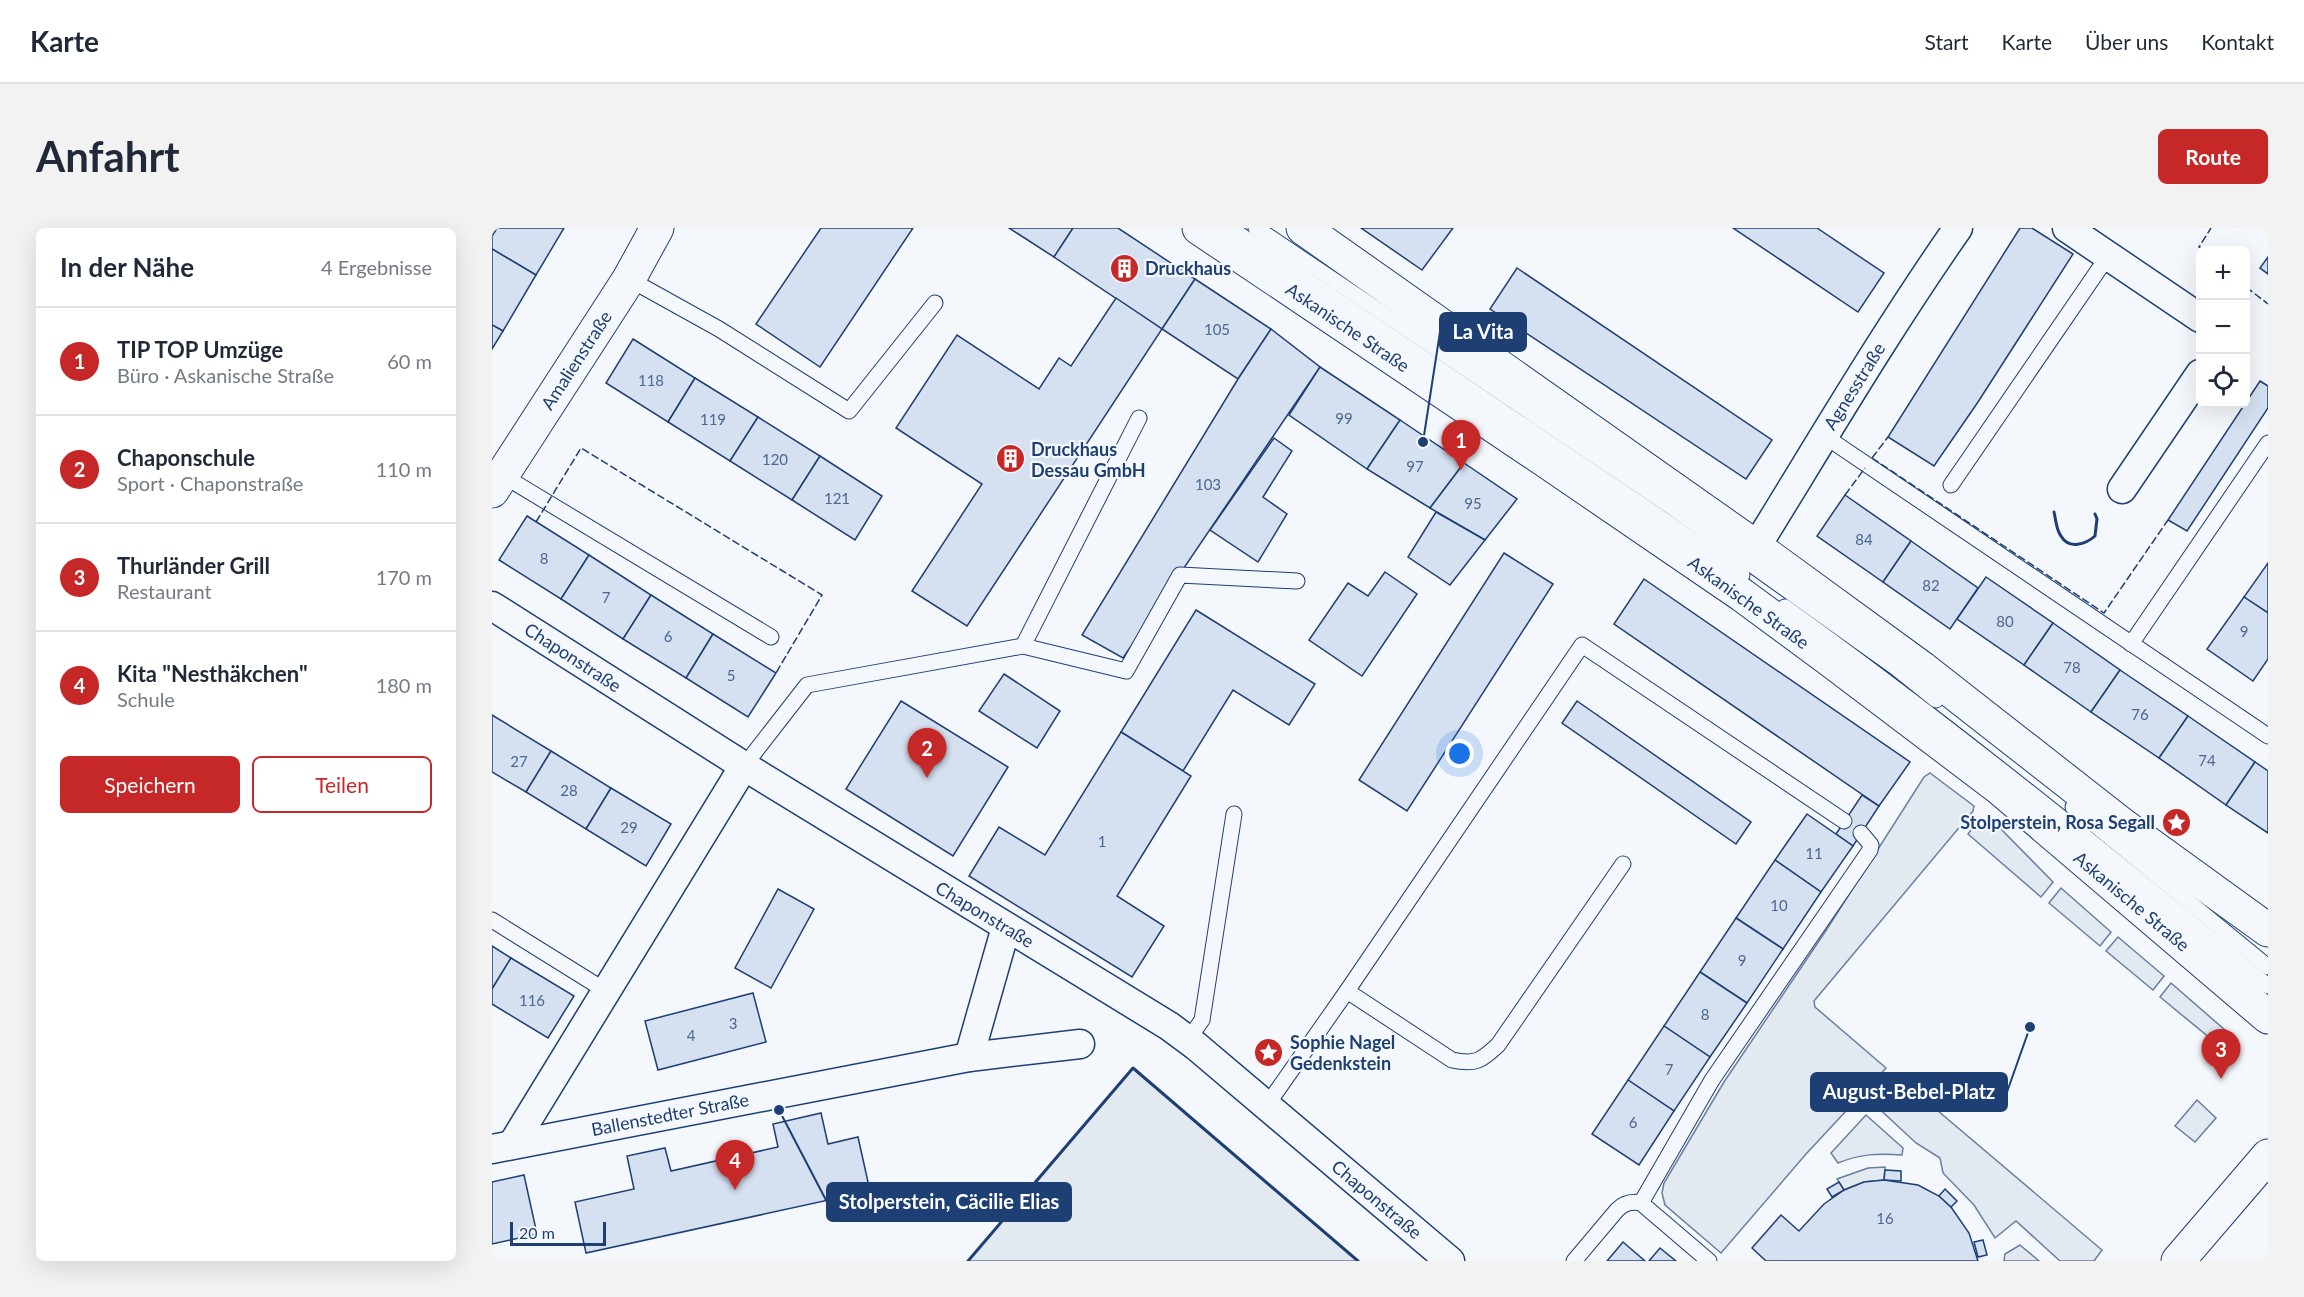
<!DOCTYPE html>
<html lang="de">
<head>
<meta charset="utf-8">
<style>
  body { margin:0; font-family:Lato,sans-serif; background:#f2f2f3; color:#1f2937 }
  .controls { position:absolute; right:18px; top:18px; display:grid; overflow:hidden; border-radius:9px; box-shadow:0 6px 24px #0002 }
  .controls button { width:54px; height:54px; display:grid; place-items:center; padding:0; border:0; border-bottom:2px solid #e0e1e3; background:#fff; color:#1f2937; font:30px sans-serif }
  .scale { position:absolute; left:18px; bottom:15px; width:96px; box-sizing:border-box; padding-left:6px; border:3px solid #1d3f73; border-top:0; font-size:16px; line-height:21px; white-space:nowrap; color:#1d3f73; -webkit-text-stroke:4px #f4f7fb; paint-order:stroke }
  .you { position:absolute; left:968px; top:526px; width:21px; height:21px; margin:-15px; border:4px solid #fff; border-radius:50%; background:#1a73e8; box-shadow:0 0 0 9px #1a73e833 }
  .badge { display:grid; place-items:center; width:39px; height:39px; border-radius:50%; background:#c62828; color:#fff; font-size:20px; font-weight:700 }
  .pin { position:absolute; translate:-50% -50px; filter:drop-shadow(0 2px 3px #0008) }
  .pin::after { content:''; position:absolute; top:32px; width:21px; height:18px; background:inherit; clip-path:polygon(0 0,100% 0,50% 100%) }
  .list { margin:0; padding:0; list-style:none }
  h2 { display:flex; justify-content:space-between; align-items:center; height:78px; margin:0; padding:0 24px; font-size:26px }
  h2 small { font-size:20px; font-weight:400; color:#747a83 }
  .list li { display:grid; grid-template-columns:39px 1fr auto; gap:18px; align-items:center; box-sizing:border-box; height:108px; padding:0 24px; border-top:2px solid #e0e1e3 }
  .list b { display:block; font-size:22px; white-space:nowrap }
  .list p { margin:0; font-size:20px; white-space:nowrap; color:#747a83 }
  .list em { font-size:20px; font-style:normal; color:#747a83 }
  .actions { display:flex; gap:12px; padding:18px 24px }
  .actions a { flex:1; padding:14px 0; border:2px solid #c62828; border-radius:9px; text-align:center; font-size:21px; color:#c62828 }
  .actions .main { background:#c62828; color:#fff }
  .icon { flex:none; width:33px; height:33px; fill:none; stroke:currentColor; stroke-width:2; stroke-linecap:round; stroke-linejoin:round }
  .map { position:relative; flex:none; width:1776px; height:1033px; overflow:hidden; border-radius:9px }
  header { display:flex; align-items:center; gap:36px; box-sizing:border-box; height:84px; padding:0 30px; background:#fff; border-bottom:2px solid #e0e1e3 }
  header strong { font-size:28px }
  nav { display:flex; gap:33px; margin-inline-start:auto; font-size:21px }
  .intro { display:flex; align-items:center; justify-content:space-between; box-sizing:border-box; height:144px; padding:0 36px }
  h1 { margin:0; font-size:42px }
  .button { padding:15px 27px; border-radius:9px; background:#c62828; color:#fff; font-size:21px; font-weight:700 }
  main { display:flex; gap:36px; padding:0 36px }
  aside { flex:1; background:#fff; border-radius:9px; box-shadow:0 6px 24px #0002 }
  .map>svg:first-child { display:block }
  .green { fill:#e3e9f0; stroke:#687fa3; stroke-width:1.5 }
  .building { fill:#d5e0f0; stroke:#1d3f73; stroke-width:1.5 }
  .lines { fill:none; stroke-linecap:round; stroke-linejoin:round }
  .service-casing { stroke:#1d3f73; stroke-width:17 }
  .minor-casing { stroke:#1d3f73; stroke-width:31 }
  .tertiary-casing { stroke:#1d3f73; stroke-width:35 }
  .secondary-casing { stroke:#1d3f73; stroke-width:35 }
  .service { stroke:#f4f7fb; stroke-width:15 }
  .minor { stroke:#f4f7fb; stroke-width:28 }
  .tertiary { stroke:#f4f7fb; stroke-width:33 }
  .secondary { stroke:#f4f7fb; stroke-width:33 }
  .fence { stroke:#1d3f73; stroke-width:1.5; stroke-dasharray:8 3; stroke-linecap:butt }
  .wall { stroke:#1d3f73; stroke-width:3 }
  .labels { text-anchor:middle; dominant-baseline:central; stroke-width:4.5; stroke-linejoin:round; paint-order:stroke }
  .number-label { font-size:15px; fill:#4b6792 }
  .poi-label { font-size:18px; font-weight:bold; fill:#1d3f73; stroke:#f4f7fb; text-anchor:start }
  .street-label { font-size:18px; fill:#1d3f73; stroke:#f4f7fb }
  .leader { fill:none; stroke:#1d3f73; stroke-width:2 }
  .callout-dot { fill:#1d3f73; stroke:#f4f7fb; stroke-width:2 }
  .callout { fill:#1d3f73; stroke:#1d3f73; stroke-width:2 }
  .callout-label { font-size:20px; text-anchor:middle; font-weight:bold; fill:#fff }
</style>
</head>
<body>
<header>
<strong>Karte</strong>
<nav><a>Start</a><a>Karte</a><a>Über uns</a><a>Kontakt</a></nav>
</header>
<div class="intro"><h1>Anfahrt</h1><a class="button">Route</a></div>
<main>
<aside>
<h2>In der Nähe<small>4 Ergebnisse</small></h2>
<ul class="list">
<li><span class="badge">1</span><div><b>TIP TOP Umzüge</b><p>Büro · Askanische Straße</p></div><em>60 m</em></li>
<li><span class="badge">2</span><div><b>Chaponschule</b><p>Sport · Chaponstraße</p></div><em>110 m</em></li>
<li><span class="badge">3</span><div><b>Thurländer Grill</b><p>Restaurant</p></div><em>170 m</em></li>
<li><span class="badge">4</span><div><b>Kita &quot;Nesthäkchen&quot;</b><p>Schule</p></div><em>180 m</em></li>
</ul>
<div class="actions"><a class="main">Speichern</a><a>Teilen</a></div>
</aside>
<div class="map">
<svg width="1776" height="1033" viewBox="0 0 1776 1033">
  <rect width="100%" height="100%" fill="#f4f7fb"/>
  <g class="green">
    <polygon points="1438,545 1482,578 1481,583 1322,773 1323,779 1394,840 1314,926 1229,1025 1173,977 1170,965 1172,955 1232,854 1335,701 1432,549"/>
    <polygon points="1491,592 1502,594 1561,654 1549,669 1476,606 1483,597"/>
    <polygon points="1569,660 1619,704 1608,718 1557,675"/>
    <polygon points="1626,709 1672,748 1661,762 1614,723"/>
    <polygon points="1679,755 1733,802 1744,822 1741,829 1668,769"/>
    <polygon points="641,840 866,1033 476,1033"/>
    <polygon points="1406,849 1610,1022 1602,1033 1568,1033 1524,993 1503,1010 1482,977 1451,945 1448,930 1424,915 1382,876"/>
    <polygon points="1705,872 1724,890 1703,914 1683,898"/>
    <path d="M1374,887l37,33 -1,7c-24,-2 -42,-1 -64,8l-7,-10z"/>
    <polygon points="1393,939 1392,952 1372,954 1352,962 1345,951 1376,940"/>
    <polygon points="1528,1017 1547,1033 1512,1033 1513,1026"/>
  </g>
  <g class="building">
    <polygon points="5,0 72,0 44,47 0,21 0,8"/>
    <polygon points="329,0 421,0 328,139 264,96"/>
    <polygon points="517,0 581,0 562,29"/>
    <polygon points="581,0 626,0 703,51 670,101 562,29"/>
    <polygon points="869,0 961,0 930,42"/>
    <polygon points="1241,0 1325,0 1392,45 1366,84"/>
    <polygon points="1528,0 1540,0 1581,26 1486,174 1442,238 1396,209"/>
    <polygon points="0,21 44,47 11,103 0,97"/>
    <polygon points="1776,29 1776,46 1768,40"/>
    <polygon points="1025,40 1280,212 1254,251 998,81"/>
    <polygon points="703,51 779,101 746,151 670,101"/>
    <polygon points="624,70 670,101 475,398 420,363 490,256 404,200 465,107 547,161 567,130 579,138"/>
    <polygon points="0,97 11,103 0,121"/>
    <polygon points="779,101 828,139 631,430 590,407 746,151"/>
    <polygon points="141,111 203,150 176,194 114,155"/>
    <polygon points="828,139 908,192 875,241 797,187"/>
    <polygon points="203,150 266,189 238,233 176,194"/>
    <polygon points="1768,153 1776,158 1776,180 1695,303 1676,292"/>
    <polygon points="266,189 328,228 300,272 238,233"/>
    <polygon points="908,192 972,235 938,280 875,241"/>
    <polygon points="782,210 800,223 771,269 795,286 766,334 718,302"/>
    <polygon points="328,228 390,268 363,312 300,272"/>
    <polygon points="972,235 1025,271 993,312 938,280"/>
    <polygon points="1353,267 1419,313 1391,354 1325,308"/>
    <polygon points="944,284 993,312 958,357 916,329"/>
    <polygon points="35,288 97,327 69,371 7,332"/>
    <polygon points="1419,313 1486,360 1458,401 1391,354"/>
    <polygon points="1012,325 1061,356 915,583 867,552"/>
    <polygon points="97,327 159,367 131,411 69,371"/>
    <polygon points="1776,335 1776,385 1752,369"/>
    <polygon points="893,344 925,366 870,448 817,412 856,355 876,368"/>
    <polygon points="1494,349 1561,395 1532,437 1465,391"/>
    <polygon points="1152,351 1418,534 1387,578 1122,396"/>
    <polygon points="159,367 221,406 194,450 131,411"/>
    <polygon points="1752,369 1776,385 1776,431 1761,453 1715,421"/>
    <polygon points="704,382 823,456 797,497 741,462 691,543 629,504"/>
    <polygon points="1561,395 1628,442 1599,484 1532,437"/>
    <polygon points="221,406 284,445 256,489 194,450"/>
    <polygon points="1628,442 1696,488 1667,530 1599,484"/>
    <polygon points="512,446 568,483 545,520 487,483"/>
    <polygon points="409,473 516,539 461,628 354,561"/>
    <polygon points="1085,473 1259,594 1244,616 1070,495"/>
    <polygon points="0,487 59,523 34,564 0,544"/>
    <polygon points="1696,488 1763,534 1734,577 1667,530"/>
    <polygon points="629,504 699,548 625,668 672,698 640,749 477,648 507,599 553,627"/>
    <polygon points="59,523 119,560 94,601 34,564"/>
    <polygon points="1763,534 1776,543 1776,605 1734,577"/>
    <polygon points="119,560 179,596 154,638 94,601"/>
    <polygon points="1370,567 1387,578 1361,618 1344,606"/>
    <polygon points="1315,586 1361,618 1329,664 1283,632"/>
    <polygon points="1283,632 1329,664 1291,721 1244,690"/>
    <polygon points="286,661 322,681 279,760 243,740"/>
    <polygon points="1244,690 1291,721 1255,775 1208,744"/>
    <polygon points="0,718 19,730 0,761"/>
    <polygon points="19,730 82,768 56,810 0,776 0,761"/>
    <polygon points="1208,744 1255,775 1218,829 1172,798"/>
    <polygon points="261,765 274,814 166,842 153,793"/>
    <polygon points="1172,798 1218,829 1182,883 1136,852"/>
    <polygon points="1136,852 1182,883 1147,937 1100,906"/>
    <polygon points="329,885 336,916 366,909 378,963 94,1025 83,974 142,961 135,928 173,920 179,943 286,919 281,896"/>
    <polygon points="1393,942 1409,943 1409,953 1392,952"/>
    <polygon points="32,947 45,1006 0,1016 0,954"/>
    <polygon points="1392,952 1426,957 1447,968 1459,979 1477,1005 1486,1033 1274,1033 1260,1020 1289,987 1307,1003 1332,976 1352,962 1372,954"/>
    <polygon points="1347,954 1352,962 1340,969 1335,961"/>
    <polygon points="1453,961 1465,973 1459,979 1447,968"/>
    <polygon points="1491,1012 1495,1027 1486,1029 1482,1014"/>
    <polygon points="1131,1014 1153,1033 1115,1033"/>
    <polygon points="1168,1020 1184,1033 1157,1033"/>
  </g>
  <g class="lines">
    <defs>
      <g id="service">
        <polyline points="738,0 1166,288 1250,347"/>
        <polyline points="764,0 1175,276 1404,440 1444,472"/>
        <polyline points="137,51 227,101 357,183 443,75"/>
        <polyline points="1331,207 1776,508"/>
        <polyline points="10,247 279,409"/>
        <polyline points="1459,257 1616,28"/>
        <path d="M1293,379c167,120 325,249 483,379"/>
        <polyline points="1639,416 1776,215"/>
        <polyline points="531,418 647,190"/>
        <polyline points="252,538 315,457 531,418 634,443 688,347 805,353"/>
        <polyline points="1581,579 1776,739"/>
        <polyline points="0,692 114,763"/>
        <path d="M855,763l105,69c23,5 29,1 46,-15l125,-181"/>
        <polyline points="696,812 710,792 742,586"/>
        <polyline points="775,877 855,763 1090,417 1352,593"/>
        <polyline points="1149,975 1220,852 1378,622 1379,617 1369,605"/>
        <path d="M1082,1033l43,-51c7,-7 14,-9 24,-7l68,58"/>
      </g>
      <g id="minor">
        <polyline points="1575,0 1708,90"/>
        <polyline points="1630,261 1708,146"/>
        <path d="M1264,319c66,-107 130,-216 202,-319"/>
        <polyline points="0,378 252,538 677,798 704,818 958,1033"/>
        <polyline points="477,829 514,699"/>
        <polyline points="20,917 252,538"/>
        <polyline points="0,921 477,829 588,816"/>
      </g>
      <polyline id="tertiary" points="1686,1033 1776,928"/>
      <g id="secondary">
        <polyline points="707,0 1054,233 1250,367 1338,432 1506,559 1776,789"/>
        <polyline points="811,0 1264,319 1430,440 1632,598 1776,702"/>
        <polyline points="0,263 137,51 165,0"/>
      </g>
    </defs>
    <use href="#service" class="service-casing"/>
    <use href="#minor" class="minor-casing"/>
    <use href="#tertiary" class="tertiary-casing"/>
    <use href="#secondary" class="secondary-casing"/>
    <use href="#service" class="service"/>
    <use href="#minor" class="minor"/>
    <use href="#tertiary" class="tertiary"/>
    <use href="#secondary" class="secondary"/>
    <g class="fence">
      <polyline points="1712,22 1707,19 1719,0"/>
      <polyline points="1754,59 1776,76"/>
      <polyline points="1380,230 1612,385 1676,292"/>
      <polyline points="1380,230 1396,209"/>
      <polyline points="1353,267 1373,240"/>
      <polyline points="44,294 89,220 330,367 284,445"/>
    </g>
    <g class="wall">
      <path d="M1562,284c2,8 2,18 7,24 8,14 25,8 34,0l2,-17 -2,-5"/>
      <polyline points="476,1033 641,840 866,1033"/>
    </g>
  </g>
  <defs>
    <symbol id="building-disc" viewBox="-11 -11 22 22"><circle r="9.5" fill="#c62828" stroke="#f4f7fb"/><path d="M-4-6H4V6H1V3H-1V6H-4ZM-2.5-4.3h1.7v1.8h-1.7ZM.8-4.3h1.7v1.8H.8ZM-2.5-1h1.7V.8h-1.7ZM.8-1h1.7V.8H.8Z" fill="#fff"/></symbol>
    <symbol id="sight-disc" viewBox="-11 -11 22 22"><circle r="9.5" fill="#c62828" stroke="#f4f7fb"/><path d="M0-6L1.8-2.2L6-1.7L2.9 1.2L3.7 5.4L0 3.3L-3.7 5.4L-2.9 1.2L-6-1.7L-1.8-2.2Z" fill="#fff"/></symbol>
  </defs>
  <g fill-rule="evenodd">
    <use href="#building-disc" x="616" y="24" width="33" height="33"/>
    <use href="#building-disc" x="502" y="214" width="33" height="33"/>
    <use href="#sight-disc" x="1668" y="578" width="33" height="33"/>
    <use href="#sight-disc" x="760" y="808" width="33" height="33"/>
  </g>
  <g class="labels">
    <g class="number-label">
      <text x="725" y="101">105</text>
      <text x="159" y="152">118</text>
      <text x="852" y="190">99</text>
      <text x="221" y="191">119</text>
      <text x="283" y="231">120</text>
      <text x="923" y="238">97</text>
      <text x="716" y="256">103</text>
      <text x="345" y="270">121</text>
      <text x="981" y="275">95</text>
      <text x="1372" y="311">84</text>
      <text x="52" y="330">8</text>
      <text x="1439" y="357">82</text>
      <text x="114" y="369">7</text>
      <text x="1513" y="393">80</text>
      <text x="1752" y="403">9</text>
      <text x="176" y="408">6</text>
      <text x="1580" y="439">78</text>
      <text x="239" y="447">5</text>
      <text x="1648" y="486">76</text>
      <text x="1715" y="532">74</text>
      <text x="27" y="533">27</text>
      <text x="77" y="562">28</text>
      <text x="137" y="599">29</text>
      <text x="610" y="613">1</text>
      <text x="1322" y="625">11</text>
      <text x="1287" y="677">10</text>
      <text x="1250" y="732">9</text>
      <text x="40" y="772">116</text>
      <text x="1213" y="786">8</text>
      <text x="241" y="795">3</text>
      <text x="199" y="807">4</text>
      <text x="1177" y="841">7</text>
      <text x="1141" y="894">6</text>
      <text x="1393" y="990">16</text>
    </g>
    <g class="poi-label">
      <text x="653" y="40">Druckhaus</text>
      <text x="539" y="221">Druckhaus<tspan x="539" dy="21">Dessau GmbH</tspan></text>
      <text x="1663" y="594" text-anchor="end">Stolperstein, Rosa Segall</text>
      <text x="798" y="814">Sophie Nagel<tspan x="798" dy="21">Gedenkstein</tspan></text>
    </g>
    <g class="street-label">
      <text transform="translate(856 99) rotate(34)">Askanische Straße</text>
      <text transform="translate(84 132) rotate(-57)">Amalienstraße</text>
      <text transform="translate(1362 158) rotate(-58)">Agnesstraße</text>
      <text transform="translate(1257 374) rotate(36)">Askanische Straße</text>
      <text transform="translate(81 429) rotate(33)">Chaponstraße</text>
      <text transform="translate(1640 673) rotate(40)">Askanische Straße</text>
      <text transform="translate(493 686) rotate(31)">Chaponstraße</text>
      <text transform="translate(178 886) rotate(-11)">Ballenstedter Straße</text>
      <text transform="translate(885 971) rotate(40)">Chaponstraße</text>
    </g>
  </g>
  <path class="leader" d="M931 214L948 104M1538 799L1515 864M287 882L335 974"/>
  <g class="callout-dot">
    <circle cx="931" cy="214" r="6"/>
    <circle cx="1538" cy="799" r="6"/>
    <circle cx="287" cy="882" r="6"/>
  </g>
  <g class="callout">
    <rect x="948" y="85" width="86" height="38" rx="6"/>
    <rect x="1319" y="845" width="196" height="38" rx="6"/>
    <rect x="335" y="955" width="244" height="38" rx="6"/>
  </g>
  <g class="callout-label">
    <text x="991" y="111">La Vita</text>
    <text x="1417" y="871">August-Bebel-Platz</text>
    <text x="457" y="981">Stolperstein, Cäcilie Elias</text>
  </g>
</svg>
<div class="controls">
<button>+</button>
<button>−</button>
<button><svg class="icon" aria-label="locate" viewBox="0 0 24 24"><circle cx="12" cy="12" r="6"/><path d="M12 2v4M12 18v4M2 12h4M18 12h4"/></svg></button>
</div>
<div class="scale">20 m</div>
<div class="you"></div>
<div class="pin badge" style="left:969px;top:242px">1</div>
<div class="pin badge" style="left:435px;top:550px">2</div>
<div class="pin badge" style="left:1729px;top:851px">3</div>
<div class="pin badge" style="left:243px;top:962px">4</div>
</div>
</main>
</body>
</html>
